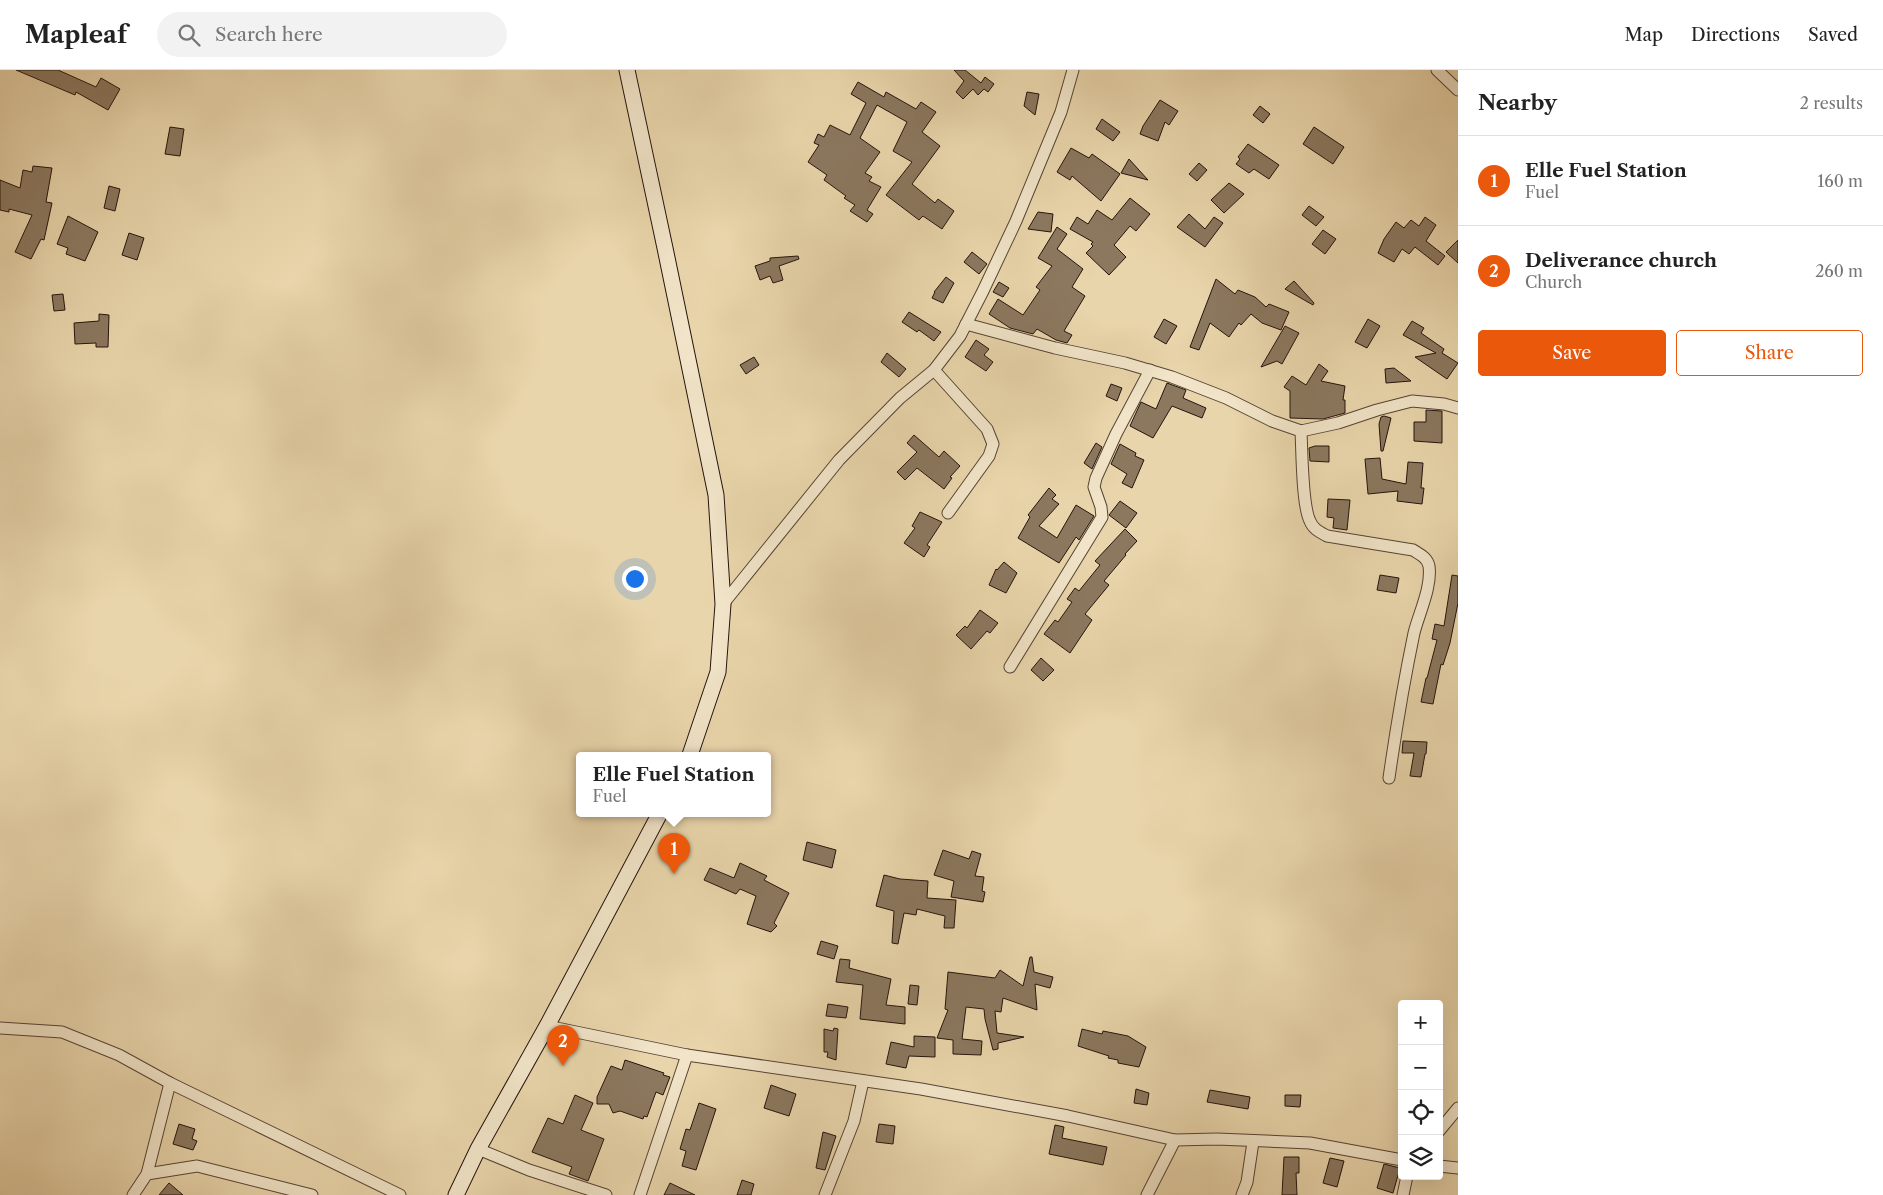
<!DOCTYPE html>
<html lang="en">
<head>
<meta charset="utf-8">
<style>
  body { margin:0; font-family:"Libre Caslon Text",serif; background:#f2f2f2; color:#222 }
  .controls { position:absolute; right:15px; bottom:15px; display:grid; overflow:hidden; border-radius:5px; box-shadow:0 5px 20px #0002 }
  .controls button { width:45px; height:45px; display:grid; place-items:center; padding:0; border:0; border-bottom:1px solid #e0e0e0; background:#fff; color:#222; font:25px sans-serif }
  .you { position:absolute; left:634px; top:508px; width:18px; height:18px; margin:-12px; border:4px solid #fff; border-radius:50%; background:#1a73e8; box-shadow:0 0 0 8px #1a73e833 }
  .badge { display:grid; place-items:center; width:32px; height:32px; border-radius:50%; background:#ea580c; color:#fff; font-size:16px; font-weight:700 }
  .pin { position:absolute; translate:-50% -41px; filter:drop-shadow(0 1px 2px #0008) }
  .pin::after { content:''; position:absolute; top:26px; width:18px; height:15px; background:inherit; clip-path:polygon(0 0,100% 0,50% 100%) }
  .popup { position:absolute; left:576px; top:682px; width:195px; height:65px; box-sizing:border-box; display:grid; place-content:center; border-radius:5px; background:#fff; filter:drop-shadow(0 1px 4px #0005); font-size:16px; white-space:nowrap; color:#767676 }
  .popup b { font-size:19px; color:#222 }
  .popup::after { content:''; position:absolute; left:50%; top:100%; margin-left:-10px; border:10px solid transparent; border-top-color:#fff }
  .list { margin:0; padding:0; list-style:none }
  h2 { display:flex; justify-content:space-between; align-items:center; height:65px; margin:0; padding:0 20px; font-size:21px }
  h2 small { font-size:16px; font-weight:400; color:#767676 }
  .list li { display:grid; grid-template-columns:32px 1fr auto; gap:15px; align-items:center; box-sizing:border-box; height:90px; padding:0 20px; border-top:1px solid #e0e0e0 }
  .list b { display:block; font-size:19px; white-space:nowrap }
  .list p { margin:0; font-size:16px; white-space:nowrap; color:#767676 }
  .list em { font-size:16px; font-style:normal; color:#767676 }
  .actions { display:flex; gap:10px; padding:15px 20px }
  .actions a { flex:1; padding:11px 0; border:1px solid #ea580c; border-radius:5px; text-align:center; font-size:18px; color:#ea580c }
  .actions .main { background:#ea580c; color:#fff }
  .icon { flex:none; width:28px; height:28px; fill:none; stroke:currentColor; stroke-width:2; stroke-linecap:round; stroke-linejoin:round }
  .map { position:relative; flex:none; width:1458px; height:1125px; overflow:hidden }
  header { display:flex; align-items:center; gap:30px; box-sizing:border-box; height:70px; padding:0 25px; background:#fff; border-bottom:1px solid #e0e0e0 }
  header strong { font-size:24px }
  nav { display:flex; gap:28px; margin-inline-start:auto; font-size:18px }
  .search { width:350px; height:45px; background:#f2f2f2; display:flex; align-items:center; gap:12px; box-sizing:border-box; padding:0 18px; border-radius:28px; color:#767676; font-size:19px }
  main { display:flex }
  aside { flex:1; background:#fff }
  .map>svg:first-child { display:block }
  .building { fill:#8b785f; stroke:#25140d }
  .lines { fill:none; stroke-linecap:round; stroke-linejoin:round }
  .street-casing { stroke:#564434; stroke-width:13 }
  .secondary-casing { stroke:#25140d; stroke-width:17 }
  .street { stroke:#f1e4c8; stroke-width:11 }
  .secondary { stroke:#f1e4c8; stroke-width:15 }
</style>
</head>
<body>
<header>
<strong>Mapleaf</strong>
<div class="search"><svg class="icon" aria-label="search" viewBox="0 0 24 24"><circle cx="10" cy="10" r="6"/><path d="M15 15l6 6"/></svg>Search here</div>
<nav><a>Map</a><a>Directions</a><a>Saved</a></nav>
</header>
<main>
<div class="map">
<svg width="1458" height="1125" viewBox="0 0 1458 1125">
  <rect width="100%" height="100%" fill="#e9d5ab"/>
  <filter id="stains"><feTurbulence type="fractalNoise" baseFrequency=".004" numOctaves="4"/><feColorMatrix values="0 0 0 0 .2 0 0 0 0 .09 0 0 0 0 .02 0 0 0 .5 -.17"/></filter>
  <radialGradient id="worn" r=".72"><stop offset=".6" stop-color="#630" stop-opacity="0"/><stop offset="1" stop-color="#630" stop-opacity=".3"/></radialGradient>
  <g class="building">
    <polygon points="16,0 58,0 96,17 101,8 120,19 108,40 76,22 75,25"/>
    <polygon points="954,0 965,0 981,13 985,7 994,14 988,22 984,19 978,25 973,19 963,29 956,22 964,11"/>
    <polygon points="858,12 884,27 886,22 916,39 921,32 936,42 922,62 940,76 912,114 935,133 938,129 954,141 942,159 923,146 919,150 886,125 912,92 893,81 907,52 877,35 860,68 880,82 865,103 872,107 869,111 881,117 867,140 873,144 867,152 850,141 855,135 844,128 846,126 824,110 827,105 808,92 819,75 814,73 818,64 824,67 830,55 850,65 866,33 851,24"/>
    <polygon points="1027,22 1039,24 1035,45 1024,36"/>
    <polygon points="1160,30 1178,41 1169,55 1165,52 1158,71 1140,64 1143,56"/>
    <polygon points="1260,36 1270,44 1263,53 1253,45"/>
    <polygon points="1102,49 1120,62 1113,71 1096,59"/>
    <polygon points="170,57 184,59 180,86 165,84"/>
    <polygon points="1314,57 1344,77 1333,94 1303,74"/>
    <polygon points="1248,74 1279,95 1269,109 1254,99 1249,103 1236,94 1240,89 1238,87"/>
    <polygon points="1071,78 1089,88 1092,84 1120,104 1101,131 1072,106 1070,110 1057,102"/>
    <polygon points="1129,89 1148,110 1121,103"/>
    <polygon points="1199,93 1207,100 1197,111 1189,104"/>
    <polygon points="33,96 52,98 46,132 52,133 44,170 41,169 31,189 15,182 32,145 9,139 9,142 0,140 0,110 20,118 23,100 32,102"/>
    <polygon points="1229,113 1244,124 1224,143 1211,130"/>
    <polygon points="109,116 120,119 115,141 104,138"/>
    <polygon points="1130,128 1150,144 1136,161 1130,156 1114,175 1126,187 1109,205 1086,183 1093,176 1091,174 1093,172 1070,159 1077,147 1088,154 1097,140 1112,150"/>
    <polygon points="1309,136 1324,147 1316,156 1302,145"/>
    <polygon points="1038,142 1053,144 1051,162 1028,159"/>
    <polygon points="1189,144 1205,159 1214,147 1223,153 1205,177 1177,157"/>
    <polygon points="68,146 98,162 85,191 66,184 68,178 57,174"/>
    <polygon points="1425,147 1436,155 1426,171 1445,186 1438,195 1415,177 1409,184 1402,179 1394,192 1378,183 1384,169 1396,152 1404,158 1411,150 1419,156"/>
    <polygon points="1057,157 1067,164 1057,179 1083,199 1072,217 1085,226 1064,261 1072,265 1067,273 1056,270 1037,259 1033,264 1010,258 989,244 998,229 1023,245 1040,220 1036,217 1052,196 1038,188"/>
    <polygon points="1323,160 1336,169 1325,184 1312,174"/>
    <polygon points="129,163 144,168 137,190 122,185"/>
    <polygon points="1458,170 1458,193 1446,182"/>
    <polygon points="972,182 987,194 979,204 964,192"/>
    <polygon points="798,186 799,189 779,196 783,210 773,213 770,206 760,210 755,196 770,191 770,188"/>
    <polygon points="946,207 954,213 943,233 932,228 935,222 934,222"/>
    <polygon points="1216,209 1235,224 1238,220 1255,227 1266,237 1269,234 1289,242 1281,260 1262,253 1251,244 1241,255 1239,253 1229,267 1210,253 1199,280 1190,277"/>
    <polygon points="1294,211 1314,233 1313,235 1285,219"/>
    <polygon points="999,212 1009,218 1003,227 993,222"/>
    <polygon points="63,224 65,240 54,241 52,225"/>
    <polygon points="909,242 941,262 934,271 919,260 917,262 902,252"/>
    <polygon points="99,244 109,245 108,277 96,277 96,273 75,274 74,253 99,251"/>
    <polygon points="1164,249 1177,256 1166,274 1154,267"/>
    <polygon points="1368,249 1380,256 1367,278 1355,272"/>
    <polygon points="1412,251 1424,258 1421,263 1444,279 1442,283 1458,293 1447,309 1415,287 1436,283 1403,265"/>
    <polygon points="1285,256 1299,263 1282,294 1277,291 1261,297"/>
    <polygon points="976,270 989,279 984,285 993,292 986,301 965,287"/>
    <polygon points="887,283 906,299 899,307 881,292"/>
    <polygon points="754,287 759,295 746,304 740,295"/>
    <polygon points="1319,294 1328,301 1321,311 1345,316 1343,330 1345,330 1345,343 1323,349 1290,348 1290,321 1284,317 1292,306 1306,315"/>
    <polygon points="1394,298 1411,311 1386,313 1385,299"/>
    <polygon points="1167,313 1186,320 1183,328 1206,338 1202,348 1172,336 1153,368 1130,356 1141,332 1156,339"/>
    <polygon points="1111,314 1122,318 1117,331 1106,326"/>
    <polygon points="1426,340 1442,341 1442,373 1414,371 1414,352 1426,352"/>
    <polygon points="1384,346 1391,348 1383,381 1381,381 1379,354 1381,347"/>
    <polygon points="914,365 939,387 944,381 960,396 950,407 952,408 944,419 917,398 905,410 897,402 917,382 907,373"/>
    <polygon points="1096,373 1102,377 1092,399 1084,393"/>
    <polygon points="1120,374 1136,383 1135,386 1144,390 1132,418 1122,413 1127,404 1111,394"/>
    <polygon points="1315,376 1329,376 1329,392 1310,391 1309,378"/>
    <polygon points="1380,388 1382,409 1406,414 1408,392 1423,393 1421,418 1424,418 1422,434 1397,431 1398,421 1368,424 1365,389"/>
    <polygon points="1049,418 1056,425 1052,429 1059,434 1039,456 1057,468 1076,435 1094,446 1079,470 1076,467 1059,493 1018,468 1030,447 1028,445"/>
    <polygon points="1328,429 1350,430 1347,460 1333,458 1334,448 1327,447"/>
    <polygon points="1120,431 1137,443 1126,458 1109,445"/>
    <polygon points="920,442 942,452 927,475 930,477 924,487 904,473 915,458 912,456"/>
    <polygon points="1125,459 1137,471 1125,484 1126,485 1104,511 1109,515 1085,544 1092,550 1070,583 1044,564 1055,550 1058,552 1072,532 1067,529 1075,518 1079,521 1100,495 1095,491"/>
    <polygon points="1004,492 1017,503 1006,523 989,515 996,499 997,500"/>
    <polygon points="1380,505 1399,508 1396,523 1377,520"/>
    <polygon points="1452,505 1458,506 1458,533 1450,573 1443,595 1441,594 1433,634 1421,632 1426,608 1427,608 1437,570 1432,569 1435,554 1444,556"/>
    <polygon points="980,540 998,553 990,563 987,561 971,579 956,565 965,556 967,558"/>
    <polygon points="1041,588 1054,600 1043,611 1031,600"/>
    <polygon points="1403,671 1427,672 1426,684 1425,684 1421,707 1410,706 1414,683 1402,683"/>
    <polygon points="807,772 836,780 832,798 803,790"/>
    <polygon points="943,780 969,789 972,781 981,784 975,806 984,807 982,821 985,822 983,832 951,827 954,811 934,805"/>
    <polygon points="740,793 767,806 764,810 789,823 774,853 777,856 771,862 747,854 756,826 740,819 736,824 704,810 710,798 734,808"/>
    <polygon points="884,805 900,809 928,811 927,828 956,830 954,858 944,858 945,846 917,839 916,845 904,843 898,874 892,873 894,841 876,836"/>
    <polygon points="821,871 838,876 834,889 817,884"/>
    <polygon points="1030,887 1032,887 1034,902 1053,907 1050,918 1035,914 1037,940 1003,928 1001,942 995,941 997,963 1024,967 998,973 998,979 993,980 985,949 984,939 966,937 962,969 982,971 981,985 953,984 953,970 937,968 948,940 945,939 948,902 995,908 1000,900 1023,916"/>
    <polygon points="840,889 850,890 849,898 891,909 886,935 905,937 905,954 860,949 863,915 836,912"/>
    <polygon points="910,915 919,916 917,935 908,934"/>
    <polygon points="828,934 848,937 846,948 826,946"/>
    <polygon points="834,958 838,959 836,990 827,987 828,982 824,982 824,959 833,961"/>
    <polygon points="1082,959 1102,964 1103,961 1128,966 1146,977 1139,997 1118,993 1118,990 1108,988 1109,986 1078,976"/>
    <polygon points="914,966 935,967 935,987 909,986 906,998 886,994 891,972 914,977"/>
    <polygon points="625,990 664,1003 663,1005 670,1007 663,1025 656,1022 647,1047 644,1046 643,1049 620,1041 613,1043 609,1034 597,1034 597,1027 611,996 622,1000"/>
    <polygon points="771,1015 796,1024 789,1046 764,1038"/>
    <polygon points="1136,1019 1149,1023 1147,1035 1134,1033"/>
    <polygon points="1210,1020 1250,1027 1248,1039 1207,1032"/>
    <polygon points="575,1025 593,1033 581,1060 604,1069 588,1111 569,1104 572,1097 532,1082 548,1048 563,1054"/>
    <polygon points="1285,1025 1301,1025 1300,1037 1285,1036"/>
    <polygon points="699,1033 716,1039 696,1100 682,1096 686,1081 680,1079 686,1059 690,1060"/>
    <polygon points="179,1054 195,1059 192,1069 197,1071 193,1080 173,1074"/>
    <polygon points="879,1054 895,1056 893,1074 876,1072"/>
    <polygon points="1055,1055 1064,1057 1062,1068 1107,1077 1103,1095 1049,1084"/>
    <polygon points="823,1062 836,1066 825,1100 816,1098"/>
    <polygon points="1284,1087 1299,1087 1299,1103 1296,1103 1297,1125 1282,1125"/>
    <polygon points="1330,1088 1344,1091 1337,1117 1323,1113"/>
    <polygon points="1384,1094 1400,1098 1393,1123 1377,1118"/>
    <polygon points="742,1110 754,1114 751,1125 737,1125"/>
    <polygon points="169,1113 183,1125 159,1125"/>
    <polygon points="670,1113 695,1125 664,1125"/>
  </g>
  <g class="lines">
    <defs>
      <g id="street">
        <polyline points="1437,0 1458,20"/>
        <polyline points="966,254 1055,278 1125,293 1172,307 1226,328 1272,351 1301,361 1338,353 1377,340 1412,331 1444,334 1458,338"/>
        <polyline points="934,300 987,359 993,374 989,386 948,443"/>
        <path d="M1301,361c1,19 1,75 9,90 3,8 10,11 17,15l86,14c6,4 14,7 16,16 3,21 -10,47 -15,67 -10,48 -18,96 -25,145"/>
        <polyline points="723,534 839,390 900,328 934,300 960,266 983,221 1016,151 1061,42 1073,0"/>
        <polyline points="1010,597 1102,447 1101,437 1094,417 1096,408 1116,364 1150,300"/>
        <polyline points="547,956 687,985 921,1019 1068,1046 1175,1070 1217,1069 1310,1073 1402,1090"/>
        <polyline points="0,958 62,962 119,985 170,1013 400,1125"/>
        <polyline points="1439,1061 1458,1038"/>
        <polyline points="478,1079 529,1100 606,1125"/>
        <polyline points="1439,1096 1458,1098"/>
        <polyline points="147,1104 170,1013"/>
        <polyline points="133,1125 147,1104 197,1096 312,1125"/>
        <polyline points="640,1125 687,985"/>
        <polyline points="825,1125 854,1051 863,1011"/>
        <polyline points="1147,1125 1175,1070"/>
        <polyline points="1242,1125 1247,1112 1253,1072"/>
        <polyline points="1403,1125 1407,1106"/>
      </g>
      <g id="secondary">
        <polyline points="627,0 665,178 716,425 723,534 718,602 690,685"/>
        <polyline points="456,1125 478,1079 547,956 660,743"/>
      </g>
    </defs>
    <use href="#street" class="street-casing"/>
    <use href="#secondary" class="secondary-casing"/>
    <use href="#street" class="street"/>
    <use href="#secondary" class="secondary"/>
  </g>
  <rect width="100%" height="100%" filter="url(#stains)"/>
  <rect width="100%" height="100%" fill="url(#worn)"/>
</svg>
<div class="controls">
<button>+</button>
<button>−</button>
<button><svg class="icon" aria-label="locate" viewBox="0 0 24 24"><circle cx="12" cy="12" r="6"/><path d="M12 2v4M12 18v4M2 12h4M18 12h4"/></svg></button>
<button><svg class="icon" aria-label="layers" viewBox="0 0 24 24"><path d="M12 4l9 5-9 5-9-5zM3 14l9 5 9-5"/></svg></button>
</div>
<div class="you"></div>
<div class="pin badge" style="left:674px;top:804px">1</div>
<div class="popup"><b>Elle Fuel Station</b>Fuel</div>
<div class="pin badge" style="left:563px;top:996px">2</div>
</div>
<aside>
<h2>Nearby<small>2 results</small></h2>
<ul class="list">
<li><span class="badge">1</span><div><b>Elle Fuel Station</b><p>Fuel</p></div><em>160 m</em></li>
<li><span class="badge">2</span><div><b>Deliverance church</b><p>Church</p></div><em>260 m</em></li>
</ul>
<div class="actions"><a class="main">Save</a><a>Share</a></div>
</aside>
</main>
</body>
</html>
